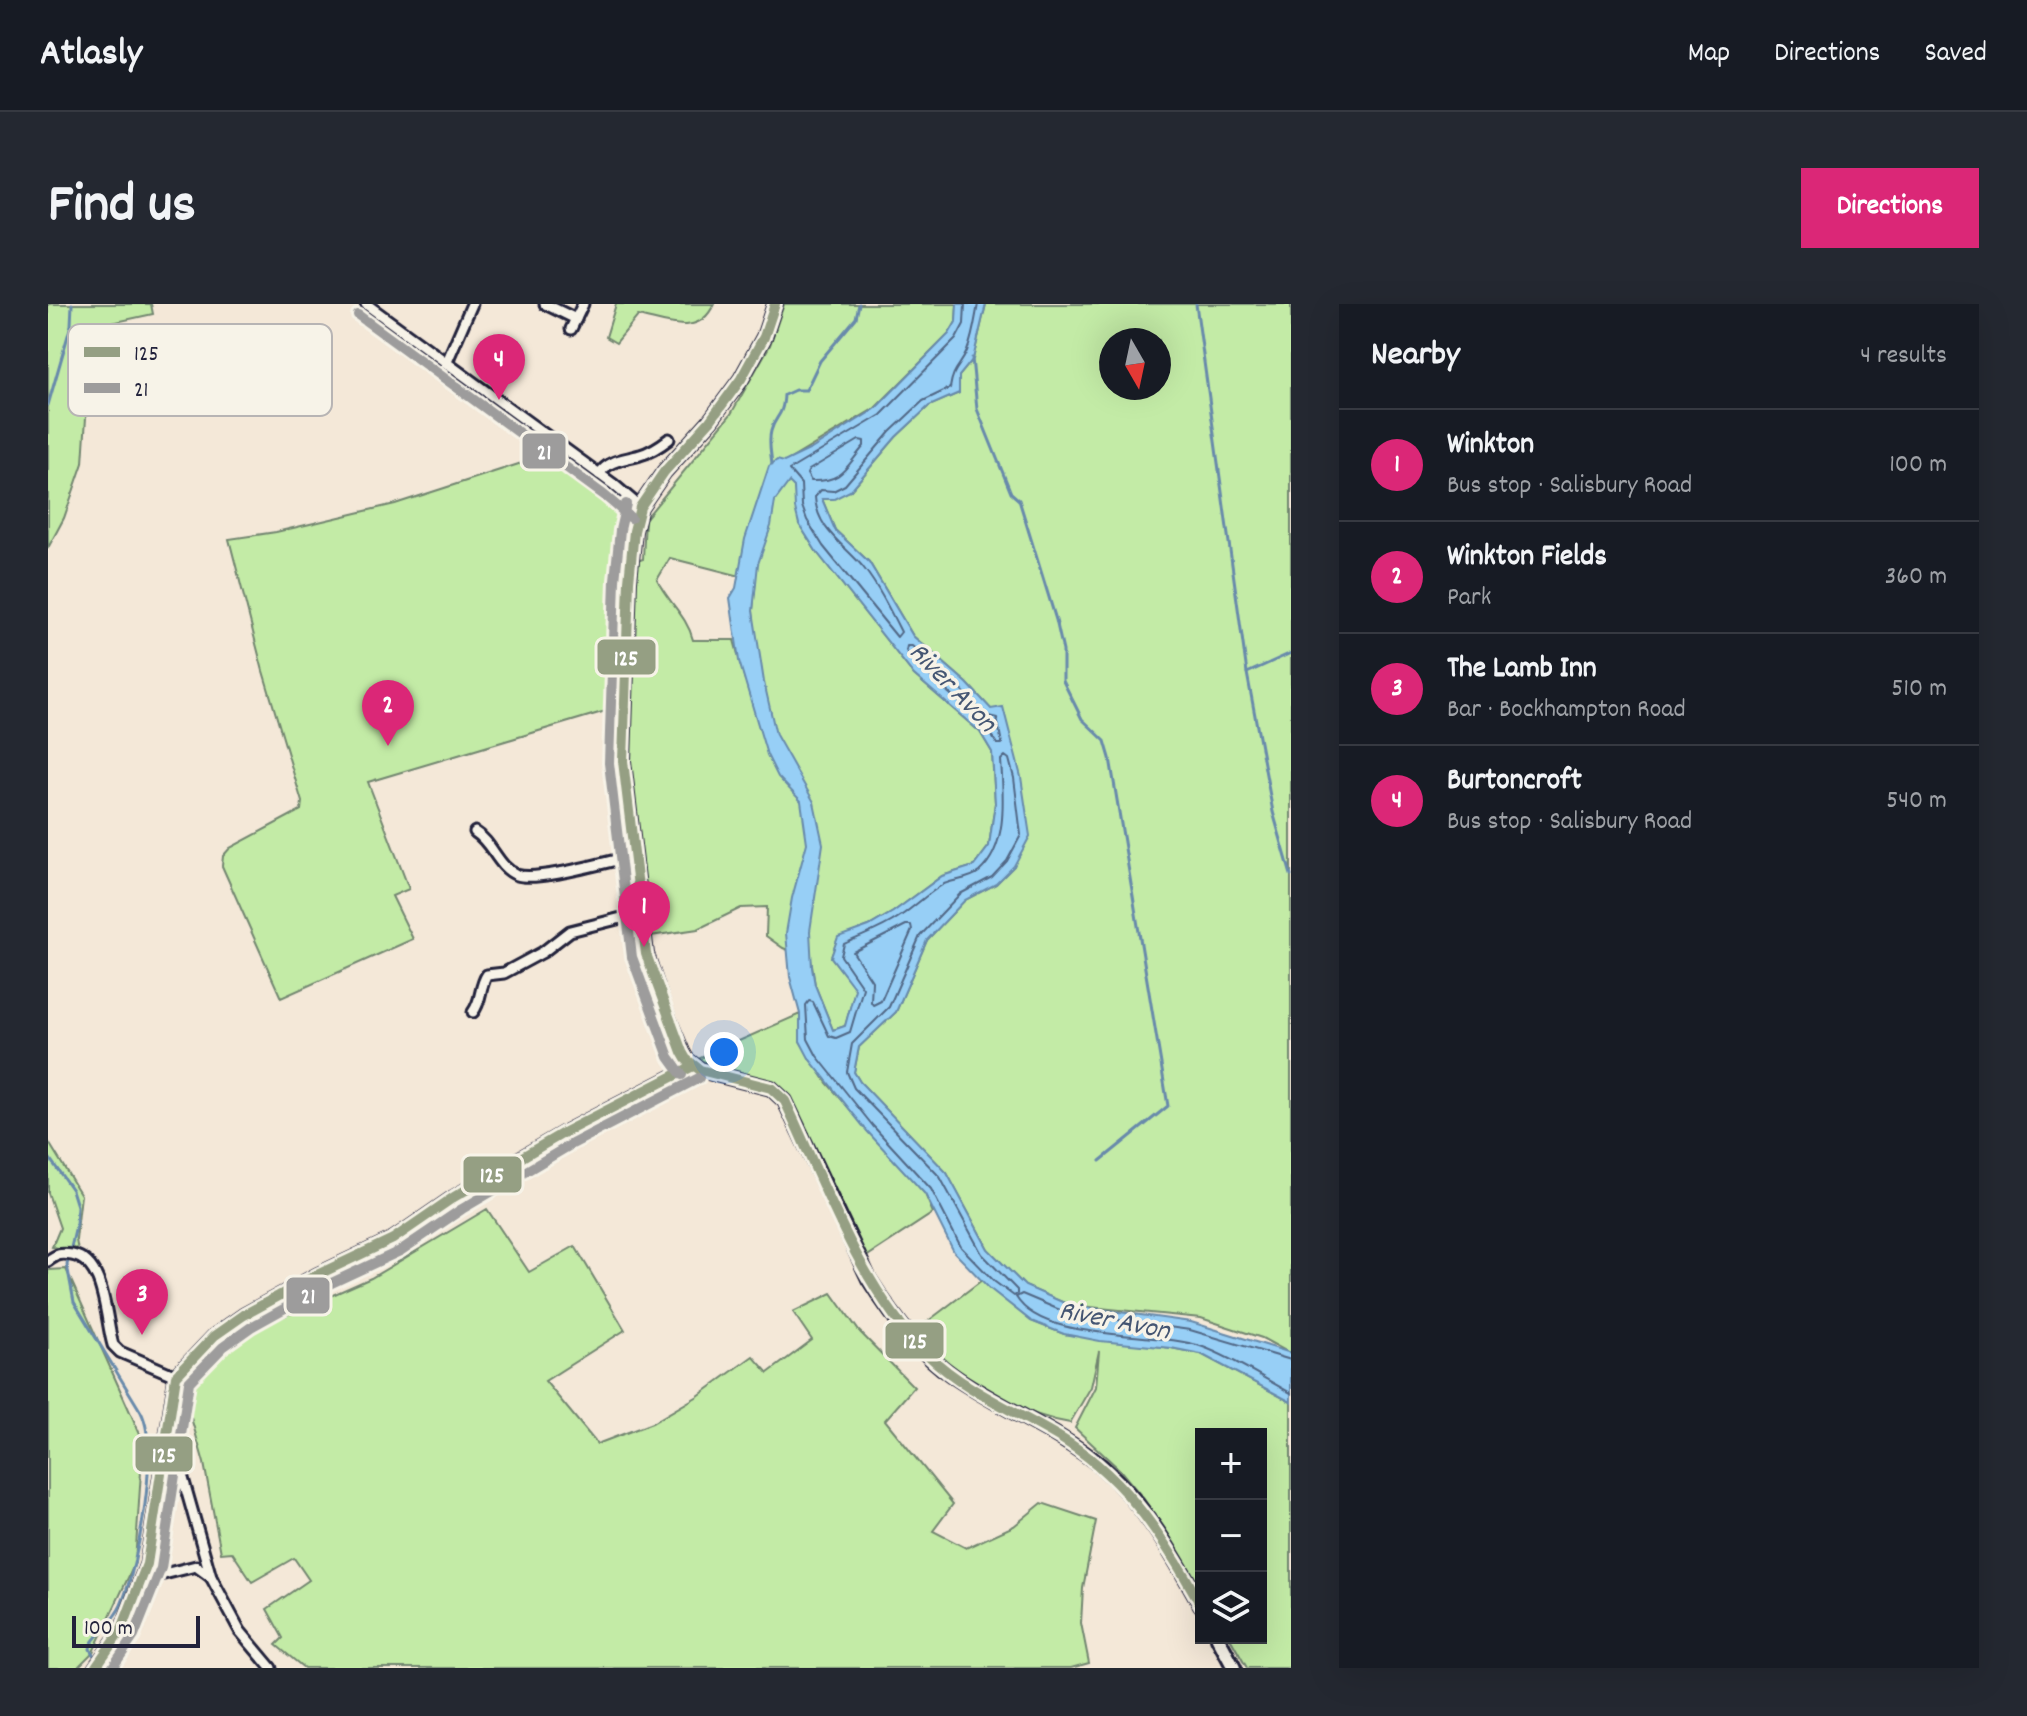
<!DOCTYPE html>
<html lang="en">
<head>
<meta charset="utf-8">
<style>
  body { margin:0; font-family:Dekko,sans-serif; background:#242831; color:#f1f3f6 }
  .controls { position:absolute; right:24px; bottom:24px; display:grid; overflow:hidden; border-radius:0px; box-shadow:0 8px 32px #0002 }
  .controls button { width:72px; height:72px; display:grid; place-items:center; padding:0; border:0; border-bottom:2px solid #363941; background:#171b24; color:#f1f3f6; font:40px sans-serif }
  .compass { position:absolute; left:1051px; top:24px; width:72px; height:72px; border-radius:50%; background:#171b24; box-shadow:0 8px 32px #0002; rotate:171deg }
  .scale { position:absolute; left:24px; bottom:20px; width:128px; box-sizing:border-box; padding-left:8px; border:4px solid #22223b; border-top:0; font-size:22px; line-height:28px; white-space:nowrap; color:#22223b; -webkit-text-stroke:6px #f7f3e8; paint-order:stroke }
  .you { position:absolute; left:676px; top:748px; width:28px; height:28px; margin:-20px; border:6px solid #fff; border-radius:50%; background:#1a73e8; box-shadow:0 0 0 12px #1a73e833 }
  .badge { display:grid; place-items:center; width:52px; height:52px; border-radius:50%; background:#db2777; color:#fff; font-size:26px; font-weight:700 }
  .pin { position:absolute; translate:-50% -66px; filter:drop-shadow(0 2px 4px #0008) }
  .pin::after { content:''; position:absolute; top:42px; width:28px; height:24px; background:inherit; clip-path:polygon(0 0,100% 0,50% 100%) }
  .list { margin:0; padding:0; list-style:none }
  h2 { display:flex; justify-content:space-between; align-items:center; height:104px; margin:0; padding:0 32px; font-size:34px }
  h2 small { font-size:26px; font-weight:400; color:#9ea1a6 }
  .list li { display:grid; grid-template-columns:52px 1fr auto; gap:24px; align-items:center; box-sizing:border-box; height:112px; padding:0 32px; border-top:2px solid #363941 }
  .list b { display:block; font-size:30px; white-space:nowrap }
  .list p { margin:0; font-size:26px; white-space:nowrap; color:#9ea1a6 }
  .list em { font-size:26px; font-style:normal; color:#9ea1a6 }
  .icon { flex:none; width:44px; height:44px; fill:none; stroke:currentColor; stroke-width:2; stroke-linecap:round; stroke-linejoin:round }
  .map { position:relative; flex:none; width:1243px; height:1364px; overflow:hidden; border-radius:0px }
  header { display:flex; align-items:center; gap:48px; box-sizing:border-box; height:112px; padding:0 40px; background:#171b24; border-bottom:2px solid #363941 }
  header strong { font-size:38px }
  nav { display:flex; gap:44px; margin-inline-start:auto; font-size:28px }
  .intro { display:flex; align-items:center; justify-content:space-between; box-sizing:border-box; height:192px; padding:0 48px }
  h1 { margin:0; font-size:56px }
  .button { padding:20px 36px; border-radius:0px; background:#db2777; color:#fff; font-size:28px; font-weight:700 }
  main { display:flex; gap:48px; padding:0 48px }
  aside { flex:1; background:#171b24; border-radius:0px; box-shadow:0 8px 32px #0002 }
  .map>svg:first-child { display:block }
  .green { fill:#c3eba6; stroke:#728670; stroke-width:2; fill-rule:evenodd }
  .water { fill:#97cff6; stroke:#688aab; stroke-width:2; fill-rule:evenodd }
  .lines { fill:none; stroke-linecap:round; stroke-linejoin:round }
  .shore { stroke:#516786; stroke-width:2 }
  .stream { stroke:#688aab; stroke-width:3 }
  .minor-casing { stroke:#22223b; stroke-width:15 }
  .tertiary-casing { stroke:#22223b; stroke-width:17 }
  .secondary-casing { stroke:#22223b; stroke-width:18 }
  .minor { stroke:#f7f3e8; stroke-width:9 }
  .tertiary { stroke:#f7f3e8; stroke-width:11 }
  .secondary { stroke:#f7f3e8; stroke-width:12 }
  .bus-1-casing { stroke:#f7f3e8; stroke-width:16 }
  .bus-2-casing { stroke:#f7f3e8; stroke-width:16 }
  .bus-1 { stroke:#959f83; stroke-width:10 }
  .bus-2 { stroke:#9d9c9c; stroke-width:10 }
  .labels { text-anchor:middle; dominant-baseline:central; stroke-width:7; stroke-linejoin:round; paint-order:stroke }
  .water-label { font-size:28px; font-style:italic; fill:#455673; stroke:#f7f3e8 }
  .key { fill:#f7f3e8; stroke:#b7b4b4; stroke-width:2 }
  .key-label { font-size:22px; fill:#22223b }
  .line-badge { stroke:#f7f3e8; stroke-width:3 }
  .badge-label { font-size:22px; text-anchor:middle; font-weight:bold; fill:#fff }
</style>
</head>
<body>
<header>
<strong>Atlasly</strong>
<nav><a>Map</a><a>Directions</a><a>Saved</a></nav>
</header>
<div class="intro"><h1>Find us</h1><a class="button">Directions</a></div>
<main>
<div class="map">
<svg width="1243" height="1364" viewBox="0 0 1243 1364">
  <rect width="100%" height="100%" fill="#f4e8d8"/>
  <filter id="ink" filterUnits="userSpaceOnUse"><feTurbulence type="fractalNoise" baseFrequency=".0125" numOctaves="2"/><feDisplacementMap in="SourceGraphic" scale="16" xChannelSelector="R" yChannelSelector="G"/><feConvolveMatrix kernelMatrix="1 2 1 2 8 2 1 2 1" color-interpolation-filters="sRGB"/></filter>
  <g filter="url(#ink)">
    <g class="green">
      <polygon points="0,0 103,0 105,10 54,21 42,53 35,159 16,214 0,244"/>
      <path d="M568,0h98c-15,34 -47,18 -76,12l-22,27 -10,-6z"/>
      <path d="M736,0h173l-1,18 -7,12 -74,74 -91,55 10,24 5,37 17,27 98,124 66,57 12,20 3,51 -6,43 -15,20 -32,10 -49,36 -24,14 -31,12 -7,19 25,32 -11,37 -12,4 -18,-45 -4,-26 -28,-11 -17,-12 1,-29 -26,1 -43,21 -48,7 -22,-172 2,-83 7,-120 6,-2 2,-40 86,-105 39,-69zM622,254l86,22 -3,30 1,17 -9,53 -11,-40h-41c-6,-24 -25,-38 -36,-60z"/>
      <path d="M938,0h305v1050l-29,-16 -61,-20 -132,-13 -44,-19 -37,-37 -41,-76 -87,-91 -6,-10 5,-25 37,-35 31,-72 38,-40 31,-16 18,-18 -23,-157 -24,-26 -54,-47 -44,-74 -34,-32 -13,-31 28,-8 46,-54 33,-31 30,-13v-17l14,-17zM1063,36h48v48h-48z"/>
      <polygon points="502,143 564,186 572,202 570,390 566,402 561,406 320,478 361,585 344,592 365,635 233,694 174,562 175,552 182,544 253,506 254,498 215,367 181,235 228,228 347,200 486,155"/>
      <polygon points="752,710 752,737 779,779 877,890 885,909 818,953 740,793 722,777 664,761 650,755"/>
      <polygon points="0,837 33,891 28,936 30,947 4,943 12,924 0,889"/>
      <polygon points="439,905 481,968 527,942 577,1026 497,1077 549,1140 604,1119 650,1092 705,1052 720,1069 764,1036 745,1008 784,989 811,1027 866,1083 837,1116 905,1200 885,1227 918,1244 966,1222 994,1199 1048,1217 1035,1284 1033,1319 1041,1359 1023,1364 256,1364 228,1341 235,1334 219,1305 261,1276 246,1254 204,1278 184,1248 173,1249 156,1159 140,1103 136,1082 140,1069 167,1043 323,974"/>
      <polygon points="18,965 95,1137 87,1259 45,1348 29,1364 0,1364 0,966"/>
      <path d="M934,976l49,41 33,13 107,14 30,6 90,48v266h-44l-17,-30h31v-204h-60v155l-57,-90 -24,-29 -45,-42 21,-41 3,-36 -8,36 -21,36c-63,-11 -112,-48 -155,-92z"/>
    </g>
    <path class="water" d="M909,0h29l-13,55 -14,17v17l-30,13 -33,31 -46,54 -16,8h-12l13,31 34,32 44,74 54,47 24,26 12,-2 18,70 9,59 -16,30 -18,18 -31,16 -38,40 -31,72 -37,35 -5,25 6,10 87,91 41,76 37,37 44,19 122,17 100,31v49l-90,-48 -30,-6 -71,-7 -36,-7 -33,-13 -42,-33 -35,-36 -29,-58 -58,-63 -57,-71 -10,-19v-27l-10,-37 -4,-44 6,-35 15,-55 -6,-42 -23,-24 -11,-22 -28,-94 -9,-63 6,-10 9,-49 24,-73 8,-6 7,2 27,-13 64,-40 74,-75 7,-12zM741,178l5,5 1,21 4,16 17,27 98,124 66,57 12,20 3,51 -6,43 -15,20 -32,10 -49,36 -24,14 -31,11 -7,20 24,32 -10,37 -12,4 -18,-45 -3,-17 -2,-37 13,-87 -9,-42 -38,-67 -12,-53 -11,-71 5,-47 13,-38 4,-25z"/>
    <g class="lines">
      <g class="shore">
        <path d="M917,0l-1,20 -8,15 -75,76 -92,55 12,14 1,22 5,14 16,26 74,91 4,-5c-11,-22 -23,-46 -38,-65 -19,-23 -46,-37 -48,-70l6,-7 12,1 12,-6 45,-53 33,-31 27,-13c3,-21 10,-20 17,-37 6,-15 8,-31 11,-47"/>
        <path d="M811,136l5,1v5c-19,22 -21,36 -53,35l-4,-7 2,-4z"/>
        <path d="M859,342h5l49,43 23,26 13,3 5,26h-5c-23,-38 -64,-58 -91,-93z"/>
        <path d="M957,452l4,3 5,19 7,57 -14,26 -15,16 -32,17 -40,42 -31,71 -37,37 -5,28 7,16 86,89 42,77 35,36v4l-3,2 -19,-14 -34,-35 -30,-58 -58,-63 -56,-70 -9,-17 -2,-34 3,-4 4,1 16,34 7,2 14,-6 13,-44 -22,-32 3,-12c19,-9 38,-15 55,-27 15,-10 29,-24 45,-33 11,-5 25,-4 35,-12 30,-26 24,-77 22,-112z"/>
        <polygon points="858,621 863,621 864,626 833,697 825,701 823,698 824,677 805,648"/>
        <path d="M1243,1056l-101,-30 -123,-17 -45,-19 -6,3c27,46 141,33 187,50 30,11 60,31 88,46"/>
      </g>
      <g class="stream">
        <polyline points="1148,0 1199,369 1225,508 1243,571"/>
        <polyline points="924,54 929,105 963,189 971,196 1008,316 1015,347 1015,377 1034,415 1057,437 1062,454 1120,802 1052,857"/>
        <polyline points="0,101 23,21 24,0"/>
        <path d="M724,160c-1,-11 -4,-22 -1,-33 4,-16 12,-13 13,-36l11,-5h11l14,-29 36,-43 3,-14"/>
        <polyline points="1199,369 1243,349"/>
        <path d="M0,852l24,34 5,16 -1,20 -9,39 7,37 67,110c19,38 -3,154 -20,193 -7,16 -21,25 -30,39l-1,5 4,7"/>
      </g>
      <defs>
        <g id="minor">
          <polyline points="318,0 565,180 592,203"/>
          <polyline points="497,0 528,15"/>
          <polyline points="523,25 535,0"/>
          <polyline points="398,60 424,0"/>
          <path d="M551,170c11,-15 25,-14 41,-19 11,-3 20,-9 29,-16"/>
          <path d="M427,528c18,11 22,35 42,43 21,7 92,-14 116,-19"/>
          <path d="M425,708c9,-11 6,-25 14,-37l17,-2 39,-21 27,-21 71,-18"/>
          <path d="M0,957c9,-7 13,-8 24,-6 34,6 33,64 41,90l7,7 56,24"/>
          <polyline points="121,1125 163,1273 192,1327 223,1364"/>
          <polyline points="92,1276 148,1262 163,1273"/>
        </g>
        <polyline id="tertiary" points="47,1364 74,1325 99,1260 128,1072 166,1032 196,1011 269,971 345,935 406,893 517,828 645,762"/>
        <g id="secondary">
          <path d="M727,0l-11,33 -23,42 -31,42 -46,51 -24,35 -6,24 -5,50 -6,180 23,193 18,54 18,44 4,7 14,11 71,18 14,13 84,178c20,32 51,75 83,96 48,34 103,53 150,92 42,37 72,89 99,138"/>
          <polyline points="1170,1334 1186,1364"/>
        </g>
      </defs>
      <use href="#minor" class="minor-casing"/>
      <use href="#tertiary" class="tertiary-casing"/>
      <use href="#secondary" class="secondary-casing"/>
      <use href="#minor" class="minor"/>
      <use href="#tertiary" class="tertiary"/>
      <use href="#secondary" class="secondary"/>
      <defs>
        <g id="bus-1">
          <path d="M727,0l-11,33 -23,42 -31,42 -46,51 -24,35 -6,24 -5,50 -6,180 23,193 36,98 4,7 14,11 71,18 14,13c39,83 77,190 143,254 39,38 93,58 139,87 62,40 99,100 134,163"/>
          <polyline points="47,1364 74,1325 99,1260 128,1072 166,1032 196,1011 269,971 345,935 406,893 517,828 645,762"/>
        </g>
        <g id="bus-2">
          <polyline points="310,11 556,191 583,214"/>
          <polyline points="578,200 572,226 567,276 561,459 584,653 621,753 634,771"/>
          <polyline points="64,1364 86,1332 113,1264 141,1078 175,1043 203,1023 275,983 352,947 414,905 524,840 651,774"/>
        </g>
      </defs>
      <use href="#bus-1" class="bus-1-casing"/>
      <use href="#bus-2" class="bus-2-casing"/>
      <use href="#bus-1" class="bus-1"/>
      <use href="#bus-2" class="bus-2"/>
    </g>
  </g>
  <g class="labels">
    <g class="water-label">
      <text transform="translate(903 385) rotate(46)">River Avon</text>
      <text transform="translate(1066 1019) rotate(11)">River Avon</text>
    </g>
  </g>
  <rect x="20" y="20" width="264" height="92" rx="12" class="key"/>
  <rect x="36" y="43" width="36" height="10" fill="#959f83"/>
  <rect x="36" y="79" width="36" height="10" fill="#9d9c9c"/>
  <g class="key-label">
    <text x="86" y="56">125</text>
    <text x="86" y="92">21</text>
  </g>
  <g class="line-badge">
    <rect x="473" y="128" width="46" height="38" rx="8" fill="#9d9c9c"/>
    <rect x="548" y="334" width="61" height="38" rx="8" fill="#959f83"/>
    <rect x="414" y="851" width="61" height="39" rx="8" fill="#959f83"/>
    <rect x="237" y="972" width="46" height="39" rx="8" fill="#9d9c9c"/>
    <rect x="836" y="1017" width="61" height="39" rx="8" fill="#959f83"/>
    <rect x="86" y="1131" width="60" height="38" rx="8" fill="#959f83"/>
  </g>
  <g class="badge-label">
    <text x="496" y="155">21</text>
    <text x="578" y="361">125</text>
    <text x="444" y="878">125</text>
    <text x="260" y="999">21</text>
    <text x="867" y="1044">125</text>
    <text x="116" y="1158">125</text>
  </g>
</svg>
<div class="controls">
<button>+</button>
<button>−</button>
<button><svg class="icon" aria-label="layers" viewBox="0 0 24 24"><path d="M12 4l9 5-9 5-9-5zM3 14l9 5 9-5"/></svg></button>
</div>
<svg class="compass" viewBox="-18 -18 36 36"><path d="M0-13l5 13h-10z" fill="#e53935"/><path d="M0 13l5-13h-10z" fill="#9ea1a6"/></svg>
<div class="scale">100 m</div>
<div class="you"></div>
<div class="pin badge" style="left:596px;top:643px">1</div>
<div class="pin badge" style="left:340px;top:442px">2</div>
<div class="pin badge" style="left:94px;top:1031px">3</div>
<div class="pin badge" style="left:451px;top:96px">4</div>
</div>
<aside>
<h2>Nearby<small>4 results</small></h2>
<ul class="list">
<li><span class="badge">1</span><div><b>Winkton</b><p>Bus stop · Salisbury Road</p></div><em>100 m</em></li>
<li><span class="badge">2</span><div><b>Winkton Fields</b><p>Park</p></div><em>360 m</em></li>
<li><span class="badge">3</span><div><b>The Lamb Inn</b><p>Bar · Bockhampton Road</p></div><em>510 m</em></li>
<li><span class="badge">4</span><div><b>Burtoncroft</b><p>Bus stop · Salisbury Road</p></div><em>540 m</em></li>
</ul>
</aside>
</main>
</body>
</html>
